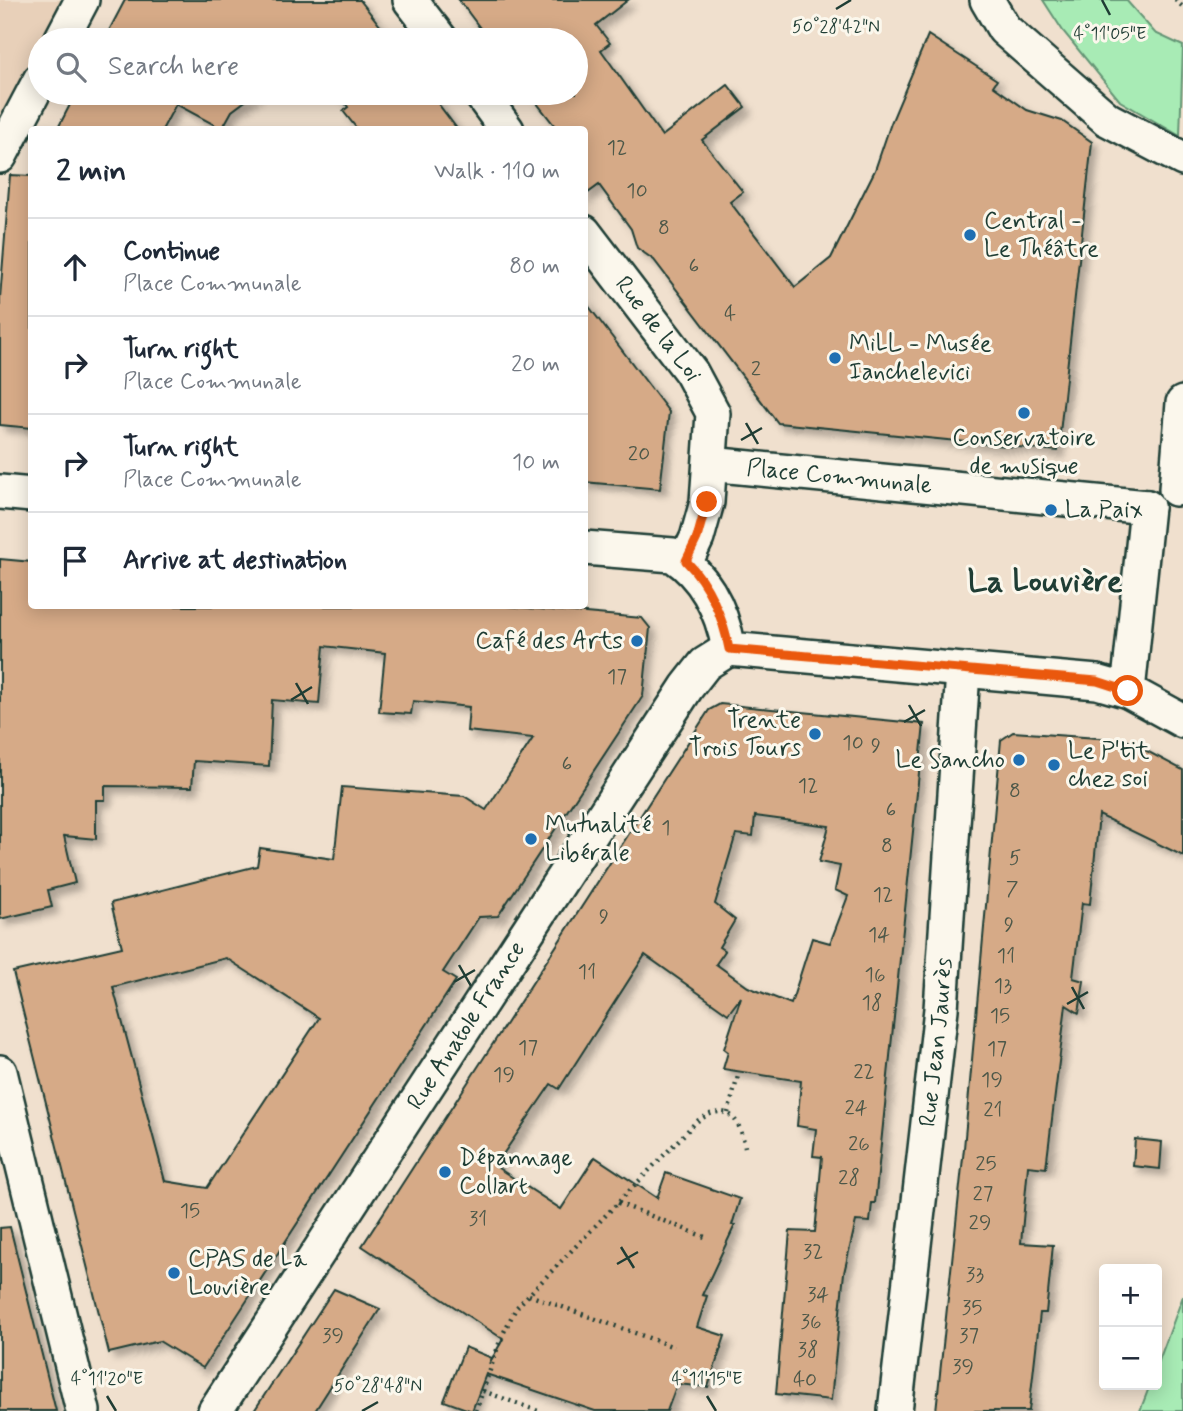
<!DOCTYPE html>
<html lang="en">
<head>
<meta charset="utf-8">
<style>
  body { margin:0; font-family:Mynerve,sans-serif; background:#f6f6f7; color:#1f2937 }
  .controls { position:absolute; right:21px; bottom:21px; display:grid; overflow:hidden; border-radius:7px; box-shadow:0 4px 18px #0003 }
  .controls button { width:63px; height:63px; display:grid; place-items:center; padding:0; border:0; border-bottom:2px solid #e0e1e3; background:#fff; color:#1f2937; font:35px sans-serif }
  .stop { position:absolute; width:21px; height:21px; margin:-16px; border:5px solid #ea580c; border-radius:50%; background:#fff }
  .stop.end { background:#ea580c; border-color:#fff; box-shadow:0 2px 7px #0008 }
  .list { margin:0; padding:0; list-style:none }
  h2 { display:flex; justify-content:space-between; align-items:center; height:91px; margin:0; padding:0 28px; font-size:30px }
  h2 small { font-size:23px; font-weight:400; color:#747a83 }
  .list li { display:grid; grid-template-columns:46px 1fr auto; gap:21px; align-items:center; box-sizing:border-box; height:98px; padding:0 28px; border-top:2px solid #e0e1e3 }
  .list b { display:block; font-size:26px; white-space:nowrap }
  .list p { margin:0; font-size:23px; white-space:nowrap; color:#747a83 }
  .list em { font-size:23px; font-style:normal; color:#747a83 }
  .icon { flex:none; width:38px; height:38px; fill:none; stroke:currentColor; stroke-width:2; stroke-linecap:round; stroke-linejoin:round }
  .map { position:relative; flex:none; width:1183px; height:1411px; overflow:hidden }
  .search { position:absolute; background:#fff; box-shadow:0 4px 18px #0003; left:28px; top:28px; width:560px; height:77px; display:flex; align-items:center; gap:18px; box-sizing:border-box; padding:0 24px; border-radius:38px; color:#747a83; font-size:26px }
  .panel { position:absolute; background:#fff; box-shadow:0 4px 18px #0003; left:28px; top:126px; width:560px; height:483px; border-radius:7px }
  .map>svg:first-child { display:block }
  .built { fill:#e8d0b9 }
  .green { fill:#a8ebb5; stroke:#649474; stroke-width:2 }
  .building { fill:#d6aa87; stroke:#1f3d34; stroke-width:2; fill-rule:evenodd; filter:url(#shadow) }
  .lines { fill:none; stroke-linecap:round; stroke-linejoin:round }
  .minor-casing { stroke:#1f3d34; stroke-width:38 }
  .path { stroke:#1f3d34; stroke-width:4.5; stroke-dasharray:2 5; stroke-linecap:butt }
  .minor { stroke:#fbf7ec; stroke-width:33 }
  .route { stroke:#ea580c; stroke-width:9 }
  .ticks { fill:none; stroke:#1f3d34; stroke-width:2.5 }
  .poi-dot { fill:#1f6fb2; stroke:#fbf7ec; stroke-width:2.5 }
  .labels { text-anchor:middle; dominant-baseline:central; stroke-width:6; stroke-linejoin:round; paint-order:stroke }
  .number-label { font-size:21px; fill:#4d5849 }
  .poi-label { font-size:24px; fill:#1f3d34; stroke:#fbf7ec; text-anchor:start }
  .street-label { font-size:24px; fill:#1f3d34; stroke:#fbf7ec }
  .district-label { font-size:32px; font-weight:bold; fill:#1f3d34; stroke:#fbf7ec }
  .ticks-label { font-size:18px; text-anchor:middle; fill:#1f3d34; stroke:#fbf7ec; stroke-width:6; stroke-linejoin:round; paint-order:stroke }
</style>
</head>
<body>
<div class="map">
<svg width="1183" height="1411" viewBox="0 0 1183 1411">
  <defs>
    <filter id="shadow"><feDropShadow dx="6" dy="6" stdDeviation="3.5" flood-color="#0004"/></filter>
  </defs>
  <rect width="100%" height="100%" fill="#f0e0ce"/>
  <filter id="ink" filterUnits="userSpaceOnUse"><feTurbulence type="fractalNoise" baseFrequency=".0143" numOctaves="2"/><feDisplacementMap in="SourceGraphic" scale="14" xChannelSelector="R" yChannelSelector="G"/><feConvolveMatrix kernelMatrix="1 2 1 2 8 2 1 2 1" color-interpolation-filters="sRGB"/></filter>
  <g filter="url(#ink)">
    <polygon class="built" points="0,0 62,0 0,116"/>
    <g class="green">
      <polygon points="1043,0 1126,0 1155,33 1183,46 1180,136 1120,101 1063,31"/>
      <polygon points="1183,1296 1183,1411 1140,1411 1150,1385 1157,1385 1157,1366"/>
    </g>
    <g class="building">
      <polygon points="125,0 360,0 391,40 104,40"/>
      <polygon points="459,0 628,0 596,25 610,43 601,50 662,136 728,85 745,107 702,140 743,192 730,202 795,287 831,258 875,170 891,123 928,35 997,80 993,86 1027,110 1062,121 1092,142 1058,451 778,423 654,260 637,248 631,229 599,185 584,196 584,130 558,130 529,93 576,93 576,40 489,40"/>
      <polygon points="76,93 256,93 232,111 222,129 176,104 162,130 57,130"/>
      <polygon points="337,93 430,93 458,130 358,130 343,111 348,107"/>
      <polygon points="10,175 32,176 32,428 0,425 0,298"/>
      <polygon points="584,300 669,412 660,489 584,482"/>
      <path d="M0,559l32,3v44h474l136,12 8,10 -7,68 -145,220 -19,1 -36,55 13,8 -253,388 -44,-27 -50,12 -96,-381 109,-25 -11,-44 146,-37 3,-18 74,11 8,-72 122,9 22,14 47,-72 -66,-7 2,-24 -56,-6 -2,13 -32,-2 6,-59 -61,-7 -5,58 -47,-4 -3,66 -75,-5 -2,26 -87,-1v14h-9v39l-32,-3 11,47 -27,7 4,17 -52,12zM226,958l93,60 -112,170 -42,-7 -52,-194z"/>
      <path d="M720,704l204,20 -49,479h-3l-2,19 -14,-1 -12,52 -13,127 -55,-6 14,-163 25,1 7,-75 -9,-1 3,-27 -19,-3 4,-45 -78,-12 5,-17 -4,-3 17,-52 -13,17 -83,-59 -86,134 -8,-5 -56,82 66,43 34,-52 62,41 9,-25 74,26 -8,26h3l-33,70 5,1 -10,31 28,9 -17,51 -31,-3 -10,27h-72l-109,-37 -14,37 -28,-10 21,-54 27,11 -3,6 14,-25 -141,-93 347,-536zM755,816l74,10 -10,36 21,4 -5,24 13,6 -18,47 -18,-5 -21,66 -43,-17 -32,-23 9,-13 -6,-4 16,-27 -20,-16 21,-70 17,2z"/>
      <polygon points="1013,732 1126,740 1183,770 1183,856 1099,815 1090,904 1082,903 1073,978 1084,981 1079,1013 1066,1005 1046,1168 1028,1166 1021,1243 1053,1245 1046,1313 1040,1313 1029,1411 936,1411 964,1148 1001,740"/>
      <polygon points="1135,1139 1162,1142 1160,1169 1133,1166"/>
      <polygon points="10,1227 56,1411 0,1411 0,1228"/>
      <polygon points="334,1289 380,1309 315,1411 254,1411"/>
    </g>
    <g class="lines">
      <defs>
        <g id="minor">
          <polyline points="410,0 441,40"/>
          <polyline points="987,0 1004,29 1107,119 1183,159"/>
          <polyline points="61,40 82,0"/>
          <polyline points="480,93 507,130"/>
          <polyline points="0,156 40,80"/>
          <path id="s1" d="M584,232l107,140 22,41 -6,89 -10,36 -11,23"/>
          <path id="s2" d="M710,464l437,43"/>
          <polyline points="1176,489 1183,403"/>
          <polyline points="0,492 32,495"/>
          <path d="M584,548l89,7c32,21 49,56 56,94l368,33 31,9 55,30"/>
          <polyline points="1128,691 1147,507"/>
          <polyline points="0,1072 83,1411"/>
          <path id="s3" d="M215,1411l472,-724 18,-23 24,-15"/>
          <path id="s4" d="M895,1411l46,-402 22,-338"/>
        </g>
      </defs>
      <use href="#minor" class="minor-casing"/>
      <g class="path">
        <polyline points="1175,0 1183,7"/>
        <polyline points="728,1113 738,1076"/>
        <polyline points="618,1203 705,1237"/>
        <polyline points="529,1295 674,1347"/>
        <polyline points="483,1391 538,1411"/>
        <path d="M476,1411l25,-73 15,-30 180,-186c30,-21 43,-7 49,25"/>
      </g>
      <use href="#minor" class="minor"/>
    </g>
  </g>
  <g class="lines" filter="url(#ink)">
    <path class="route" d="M707,502l-10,36 -11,23c23,23 37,56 43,88l368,32 31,10"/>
  </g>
  <path class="ticks" d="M1102,0l8,15M836,9l15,-9M746,423l12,21M741,440l21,-12M296,683l12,21M291,700l21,-13M909,705l12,21M904,722l21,-12M459,965l12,21M454,982l21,-12M1072,987l12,22M1067,1004l21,-12M621,1247l13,21M617,1264l21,-12M107,1396l9,15M707,1396l9,15M362,1411l16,-9"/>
  <g class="poi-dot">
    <circle cx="970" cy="235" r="7"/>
    <circle cx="835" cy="358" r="7"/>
    <circle cx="1024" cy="413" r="7"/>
    <circle cx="1051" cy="510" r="7"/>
    <circle cx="637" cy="641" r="7"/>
    <circle cx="815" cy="734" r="7"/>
    <circle cx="1019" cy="760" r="7"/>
    <circle cx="1054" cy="765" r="7"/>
    <circle cx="531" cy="839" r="7"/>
    <circle cx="445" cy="1172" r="7"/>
    <circle cx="174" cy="1273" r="7"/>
  </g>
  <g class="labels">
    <g class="number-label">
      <text x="617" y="148">12</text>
      <text x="637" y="191">10</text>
      <text x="664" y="228">8</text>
      <text x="694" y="266">6</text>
      <text x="730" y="314">4</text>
      <text x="756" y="369">2</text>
      <text x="639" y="454">20</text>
      <text x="617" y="677">17</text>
      <text x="853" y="743">10</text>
      <text x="876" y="746">9</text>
      <text x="567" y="764">6</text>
      <text x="808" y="786">12</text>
      <text x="1015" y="791">8</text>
      <text x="891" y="810">6</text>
      <text x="666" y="828">1</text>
      <text x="887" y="846">8</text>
      <text x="1015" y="858">5</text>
      <text x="1012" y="889">7</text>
      <text x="883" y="895">12</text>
      <text x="604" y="917">9</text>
      <text x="1009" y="925">9</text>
      <text x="879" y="935">14</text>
      <text x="1006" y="956">11</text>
      <text x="587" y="972">11</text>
      <text x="875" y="975">16</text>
      <text x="1003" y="986">13</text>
      <text x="872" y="1003">18</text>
      <text x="1000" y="1016">15</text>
      <text x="528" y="1048">17</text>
      <text x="997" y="1049">17</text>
      <text x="864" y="1072">22</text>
      <text x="504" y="1075">19</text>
      <text x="992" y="1080">19</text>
      <text x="856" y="1108">24</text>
      <text x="993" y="1110">21</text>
      <text x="859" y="1144">26</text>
      <text x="986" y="1164">25</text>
      <text x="849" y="1178">28</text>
      <text x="983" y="1194">27</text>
      <text x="190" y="1211">15</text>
      <text x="478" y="1219">31</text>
      <text x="980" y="1223">29</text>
      <text x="813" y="1252">32</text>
      <text x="975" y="1275">33</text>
      <text x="818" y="1295">34</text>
      <text x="972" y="1308">35</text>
      <text x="811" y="1322">36</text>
      <text x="333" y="1336">39</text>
      <text x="969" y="1336">37</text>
      <text x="808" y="1350">38</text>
      <text x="963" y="1367">39</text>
      <text x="805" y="1380">40</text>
    </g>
    <g class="poi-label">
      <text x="984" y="221">Central -<tspan x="984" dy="28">Le Théâtre</tspan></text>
      <text x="849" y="344">MiLL - Musée<tspan x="849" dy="28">Ianchelevici</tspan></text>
      <text x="1024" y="438" text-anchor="middle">Conservatoire<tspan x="1024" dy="28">de musique</tspan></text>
      <text x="1065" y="510">La Paix</text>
      <text x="623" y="641" text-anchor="end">Café des Arts</text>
      <text x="801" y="720" text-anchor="end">Trente<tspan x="801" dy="28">Trois Tours</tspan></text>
      <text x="1068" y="751">Le P'tit<tspan x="1068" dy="28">chez soi</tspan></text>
      <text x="1005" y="760" text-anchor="end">Le Sancho</text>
      <text x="545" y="825">Mutualité<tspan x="545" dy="28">Libérale</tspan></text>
      <text x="459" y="1158">Dépannage<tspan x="459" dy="28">Collart</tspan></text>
      <text x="188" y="1259">CPAS de La<tspan x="188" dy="28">Louvière</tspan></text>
    </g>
    <g class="street-label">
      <text stroke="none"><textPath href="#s1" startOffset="122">Rue de la Loi</textPath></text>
      <text stroke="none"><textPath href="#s2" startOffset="130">Place Communale</textPath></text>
      <text stroke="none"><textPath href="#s3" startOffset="460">Rue Anatole France</textPath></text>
      <text stroke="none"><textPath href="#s4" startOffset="371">Rue Jean Jaurès</textPath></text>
    </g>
    <g class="district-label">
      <text x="1045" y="582">La Louvière</text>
    </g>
  </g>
  <g class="ticks-label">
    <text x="836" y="32">50°28'42"N</text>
    <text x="1110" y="39">4°11'05"E</text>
    <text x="107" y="1384">4°11'20"E</text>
    <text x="707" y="1384">4°11'15"E</text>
    <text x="378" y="1391">50°28'48"N</text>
  </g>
</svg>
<div class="controls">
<button>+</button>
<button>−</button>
</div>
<div class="stop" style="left:1128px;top:691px"></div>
<div class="stop end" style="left:707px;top:502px"></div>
<div class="search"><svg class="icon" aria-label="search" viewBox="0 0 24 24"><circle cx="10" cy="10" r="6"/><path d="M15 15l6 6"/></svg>Search here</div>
<section class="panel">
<h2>2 min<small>Walk · 110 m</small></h2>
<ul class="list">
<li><svg class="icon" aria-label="ahead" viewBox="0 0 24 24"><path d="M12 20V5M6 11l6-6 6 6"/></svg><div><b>Continue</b><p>Place Communale</p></div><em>80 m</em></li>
<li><svg class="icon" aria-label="right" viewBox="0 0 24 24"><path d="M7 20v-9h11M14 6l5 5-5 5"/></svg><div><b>Turn right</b><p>Place Communale</p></div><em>20 m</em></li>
<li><svg class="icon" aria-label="right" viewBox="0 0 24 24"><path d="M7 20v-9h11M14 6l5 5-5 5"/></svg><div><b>Turn right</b><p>Place Communale</p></div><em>10 m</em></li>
<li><svg class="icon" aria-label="arrive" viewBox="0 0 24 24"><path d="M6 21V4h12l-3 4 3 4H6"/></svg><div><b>Arrive at destination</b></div></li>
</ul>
</section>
</div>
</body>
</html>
